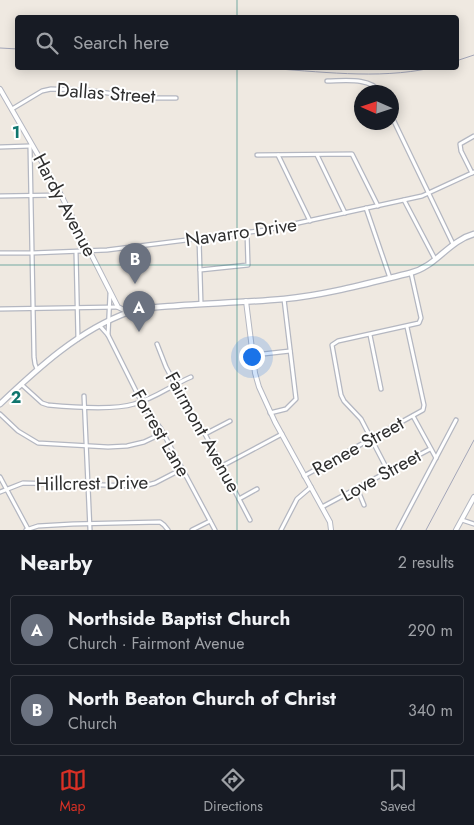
<!DOCTYPE html>
<html lang="en">
<head>
<meta charset="utf-8">
<style>
  body { margin:0; font-family:Jost,sans-serif; background:#242831; color:#f1f3f6 }
  .compass { position:absolute; left:354px; top:85px; width:45px; height:45px; border-radius:50%; background:#171b24; box-shadow:0 2px 12px #0003; rotate:273deg }
  .you { position:absolute; left:251px; top:356px; width:18px; height:18px; margin:-12px; border:4px solid #fff; border-radius:50%; background:#1a73e8; box-shadow:0 0 0 8px #1a73e833 }
  .badge { display:grid; place-items:center; width:32px; height:32px; border-radius:50%; background:#d93025; color:#fff; font-size:16px; font-weight:700 }
  .pin { position:absolute; translate:-50% -41px; filter:drop-shadow(0 1px 2px #0008) }
  .pin::after { content:''; position:absolute; top:26px; width:18px; height:15px; background:inherit; clip-path:polygon(0 0,100% 0,50% 100%) }
  .list { margin:0; padding:0; list-style:none }
  h2 { display:flex; justify-content:space-between; align-items:center; height:65px; margin:0; padding:0 20px; font-size:21px }
  h2 small { font-size:16px; font-weight:400; color:#9ea1a6 }
  .list li { display:grid; grid-template-columns:32px 1fr auto; gap:15px; align-items:center; box-sizing:border-box; height:70px; margin:0 10px 10px; padding:0 10px; border:1px solid #363941; border-radius:5px }
  .list b { display:block; font-size:19px; white-space:nowrap }
  .list p { margin:0; font-size:16px; white-space:nowrap; color:#9ea1a6 }
  .list em { font-size:16px; font-style:normal; color:#9ea1a6 }
  .icon { flex:none; width:28px; height:28px; fill:none; stroke:currentColor; stroke-width:2; stroke-linecap:round; stroke-linejoin:round }
  .map { position:relative; flex:none; width:474px; height:530px; overflow:hidden }
  .search { position:absolute; background:#171b24; box-shadow:0 2px 12px #0003; left:15px; right:15px; top:15px; height:55px; display:flex; align-items:center; gap:12px; box-sizing:border-box; padding:0 18px; border-radius:5px; color:#9ea1a6; font-size:19px }
  .sheet { height:225px; background:#171b24 }
  nav { display:flex; justify-content:space-around; align-items:center; box-sizing:border-box; height:70px; border-top:1px solid #363941; background:#171b24; font-size:14px; color:#9ea1a6 }
  nav a { display:grid; justify-items:center; gap:2px }
  nav .on { color:#d93025 }
  .map>svg:first-child { display:block }
  .lines { fill:none; stroke-linecap:round; stroke-linejoin:round }
  .minor-casing { stroke:#b4b7c1; stroke-width:5.5 }
  .tertiary-casing { stroke:#b4b7c1; stroke-width:6 }
  .secondary-casing { stroke:#b4b7c1; stroke-width:7 }
  .minor { stroke:#fff; stroke-width:3 }
  .tertiary { stroke:#fff; stroke-width:4 }
  .secondary { stroke:#fff; stroke-width:4.5 }
  .rail { stroke:#a3a6b8; stroke-width:1 }
  .grid { fill:none; stroke:#0f766e; stroke-width:1; stroke-opacity:0.55 }
  .labels { text-anchor:middle; dominant-baseline:central; stroke-width:4; stroke-linejoin:round; paint-order:stroke }
  .street-label { font-size:19px; fill:#2e2e2e; stroke:#fff }
  .grid-label { font-size:16px; text-anchor:middle; font-weight:bold; fill:#0f766e; stroke:#fff; stroke-width:4; stroke-linejoin:round; paint-order:stroke }
</style>
</head>
<body>
<div class="map">
<svg width="474" height="530" viewBox="0 0 474 530">
  <rect width="100%" height="100%" fill="#efe9e1"/>
  <g class="lines">
    <defs>
      <g id="minor">
        <path d="M327,81c17,0 43,-4 53,11"/>
        <polyline points="12,109 42,91 51,89 86,90 143,98 176,98"/>
        <polyline points="392,117 453,244"/>
        <polyline points="30,146 34,357 35,364 37,369"/>
        <polyline points="0,147 30,146"/>
        <polyline points="257,155 352,154 378,206"/>
        <polyline points="278,155 310,221"/>
        <polyline points="317,155 345,213"/>
        <polyline points="472,173 461,151 460,144 474,136"/>
        <polyline points="0,196 61,195"/>
        <polyline points="404,200 435,259"/>
        <polyline points="366,208 390,278"/>
        <polyline points="199,238 201,304"/>
        <polyline points="76,252 78,339"/>
        <polyline points="0,253 32,253 107,250 266,230 422,196 474,172"/>
        <polyline points="200,270 248,265 247,232"/>
        <polyline points="0,309 118,307"/>
        <polyline points="100,326 108,335 143,405 161,429 215,530"/>
        <polyline points="108,335 110,294"/>
        <polyline points="370,335 381,389"/>
        <polyline points="157,344 166,367 195,422 205,434 250,520"/>
        <polyline points="253,355 290,351"/>
        <path d="M21,384l21,19 6,2c22,2 67,5 86,-1 20,-5 38,-19 57,-27"/>
        <polyline points="84,396 90,530"/>
        <polyline points="270,413 286,409 296,399 284,299"/>
        <polyline points="0,414 18,431 38,443 108,447 127,446 144,442 163,433"/>
        <polyline points="413,416 436,458"/>
        <polyline points="205,434 230,421"/>
        <polyline points="222,466 282,434"/>
        <polyline points="388,471 361,419 344,401 341,395 332,345 338,341 419,323 421,318 411,273"/>
        <polyline points="304,476 423,410 424,405 407,327"/>
        <polyline points="0,477 28,529"/>
        <polyline points="357,488 364,505"/>
        <polyline points="0,492 23,483 144,486 155,483 182,469"/>
        <polyline points="239,499 257,489"/>
        <polyline points="322,507 430,449"/>
        <polyline points="462,520 474,524"/>
        <polyline points="26,530 38,526 73,524 160,522 164,525 168,530"/>
        <polyline points="192,530 210,521"/>
        <polyline points="281,530 297,499 311,487"/>
        <polyline points="398,530 456,420"/>
      </g>
      <g id="tertiary">
        <polyline points="0,89 61,195 118,307 124,310 132,310"/>
        <polyline points="246,301 255,373 259,387 275,422 330,522 331,530"/>
        <polyline points="456,530 474,497"/>
      </g>
      <path id="secondary" d="M0,404c38,-36 79,-74 129,-92 17,-6 38,-5 56,-7 33,-2 66,-3 99,-6 42,-4 85,-16 126,-26 26,-6 38,-32 64,-39"/>
    </defs>
    <use href="#minor" class="minor-casing"/>
    <use href="#tertiary" class="tertiary-casing"/>
    <use href="#secondary" class="secondary-casing"/>
    <use href="#minor" class="minor"/>
    <use href="#tertiary" class="tertiary"/>
    <use href="#secondary" class="secondary"/>
    <g class="rail">
      <polyline points="0,48 18,49"/>
      <polyline points="456,61 474,55"/>
      <path d="M263,68c55,3 114,12 168,0"/>
      <polyline points="426,530 474,440"/>
    </g>
  </g>
  <path class="grid" d="M237,0v18M237,68v462M0,265h474"/>
  <g class="labels">
    <g class="street-label">
      <text transform="translate(106 93) rotate(4)">Dallas Street</text>
      <text transform="translate(65 205) rotate(62)">Hardy Avenue</text>
      <text transform="translate(241 232) rotate(-8)">Navarro Drive</text>
      <text transform="translate(203 432) rotate(61)">Fairmont Avenue</text>
      <text transform="translate(161 433) rotate(60)">Forrest Lane</text>
      <text transform="translate(358 446) rotate(-29)">Renee Street</text>
      <text transform="translate(381 475) rotate(-29)">Love Street</text>
      <text transform="translate(92 483) rotate(-1)">Hillcrest Drive</text>
    </g>
  </g>
  <g class="grid-label">
    <text x="16" y="138">1</text>
    <text x="16" y="403">2</text>
  </g>
</svg>
<svg class="compass" viewBox="-18 -18 36 36"><path d="M0-13l5 13h-10z" fill="#e53935"/><path d="M0 13l5-13h-10z" fill="#9ea1a6"/></svg>
<div class="you"></div>
<div class="pin badge" style="left:139px;top:332px;background:#6b7280">A</div>
<div class="pin badge" style="left:135px;top:284px;background:#6b7280">B</div>
<div class="search"><svg class="icon" aria-label="search" viewBox="0 0 24 24"><circle cx="10" cy="10" r="6"/><path d="M15 15l6 6"/></svg>Search here</div>
</div>
<section class="sheet">
<h2>Nearby<small>2 results</small></h2>
<ul class="list">
<li><span class="badge" style="background:#6b7280">A</span><div><b>Northside Baptist Church</b><p>Church · Fairmont Avenue</p></div><em>290 m</em></li>
<li><span class="badge" style="background:#6b7280">B</span><div><b>North Beaton Church of Christ</b><p>Church</p></div><em>340 m</em></li>
</ul>
</section>
<nav>
<a class="on"><svg class="icon" aria-label="map" viewBox="0 0 24 24"><path d="M3 6l6-2 6 2 6-2v14l-6 2-6-2-6 2zM9 4v14M15 6v14"/></svg>Map</a>
<a><svg class="icon" aria-label="directions" viewBox="0 0 24 24"><path d="M12 3l9 9-9 9-9-9zM9 14v-3h6M13 9l2 2-2 2"/></svg>Directions</a>
<a><svg class="icon" aria-label="saved" viewBox="0 0 24 24"><path d="M7 4h10v16l-5-4-5 4z"/></svg>Saved</a>
</nav>
</body>
</html>
